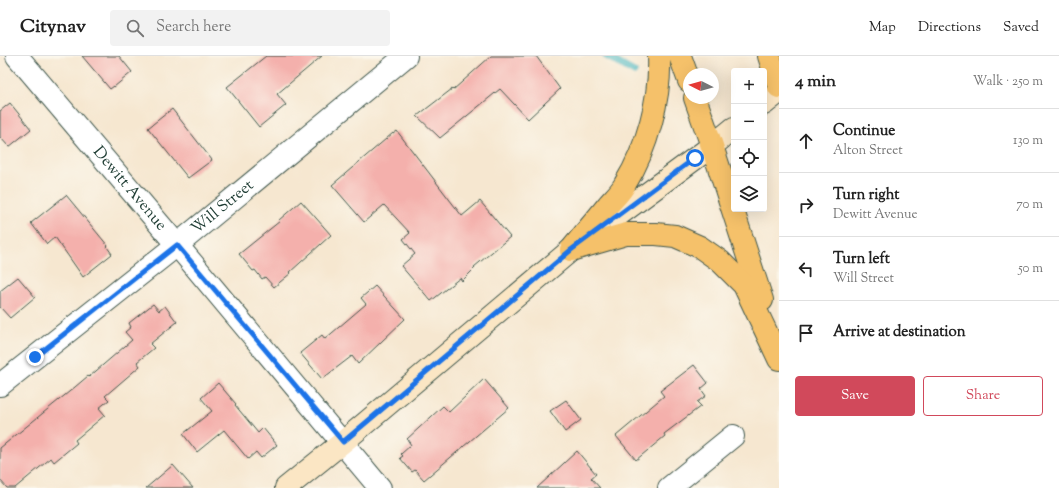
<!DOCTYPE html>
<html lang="en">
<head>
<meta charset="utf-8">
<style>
  body { margin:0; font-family:"Sorts Mill Goudy",serif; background:#f2f2f2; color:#222 }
  .controls { position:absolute; right:12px; top:12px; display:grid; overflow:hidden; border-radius:4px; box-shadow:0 4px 16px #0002 }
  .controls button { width:36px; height:36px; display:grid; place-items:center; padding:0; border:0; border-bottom:1px solid #e0e0e0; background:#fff; color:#222; font:20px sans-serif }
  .compass { position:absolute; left:683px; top:12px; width:36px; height:36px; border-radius:50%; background:#fff; box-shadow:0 4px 16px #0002; rotate:276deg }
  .stop { position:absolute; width:12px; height:12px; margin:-9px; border:3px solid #1a73e8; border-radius:50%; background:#fff }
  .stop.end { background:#1a73e8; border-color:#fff; box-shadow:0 1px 4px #0008 }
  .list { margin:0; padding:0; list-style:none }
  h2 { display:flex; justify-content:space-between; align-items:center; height:52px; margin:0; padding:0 16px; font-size:17px }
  h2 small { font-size:13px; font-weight:400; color:#767676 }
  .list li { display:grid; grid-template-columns:26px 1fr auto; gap:12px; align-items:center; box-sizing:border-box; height:64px; padding:0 16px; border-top:1px solid #e0e0e0 }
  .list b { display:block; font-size:15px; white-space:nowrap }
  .list p { margin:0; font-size:13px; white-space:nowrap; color:#767676 }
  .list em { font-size:13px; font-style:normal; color:#767676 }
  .actions { display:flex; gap:8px; padding:12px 16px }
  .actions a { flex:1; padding:9px 0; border:1px solid #d1495b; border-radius:4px; text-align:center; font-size:14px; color:#d1495b }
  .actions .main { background:#d1495b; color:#fff }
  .icon { flex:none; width:22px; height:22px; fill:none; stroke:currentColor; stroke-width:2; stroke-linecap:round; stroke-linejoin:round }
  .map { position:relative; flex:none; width:779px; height:432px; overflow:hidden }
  header { display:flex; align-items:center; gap:24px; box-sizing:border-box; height:56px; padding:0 20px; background:#fff; border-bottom:1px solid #e0e0e0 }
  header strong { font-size:19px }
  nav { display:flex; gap:22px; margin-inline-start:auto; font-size:14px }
  .search { width:280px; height:36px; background:#f2f2f2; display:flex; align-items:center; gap:10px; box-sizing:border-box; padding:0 14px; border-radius:4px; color:#767676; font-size:15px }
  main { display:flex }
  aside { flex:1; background:#fff }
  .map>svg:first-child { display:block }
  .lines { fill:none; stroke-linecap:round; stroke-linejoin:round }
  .stream { stroke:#45b4bd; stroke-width:7 }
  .building { fill:#f4b0ac }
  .street-casing { stroke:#3f564b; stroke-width:24 }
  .secondary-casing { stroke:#3f564b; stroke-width:24 }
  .highway-casing { stroke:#3f564b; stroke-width:24 }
  .street { stroke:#fff; stroke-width:22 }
  .secondary { stroke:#fbe6c4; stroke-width:22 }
  .highway { stroke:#f5c16b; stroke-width:22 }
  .route { stroke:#1a73e8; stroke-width:5 }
  .labels { text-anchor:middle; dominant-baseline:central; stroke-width:3.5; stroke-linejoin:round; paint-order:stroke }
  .street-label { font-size:16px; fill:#1f3d34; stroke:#fbf7ec }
</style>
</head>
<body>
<header>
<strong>Citynav</strong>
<div class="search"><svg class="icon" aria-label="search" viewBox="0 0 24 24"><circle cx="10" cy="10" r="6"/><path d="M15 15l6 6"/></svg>Search here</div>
<nav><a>Map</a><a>Directions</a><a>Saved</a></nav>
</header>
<main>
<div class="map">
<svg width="779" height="432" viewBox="0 0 779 432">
  <rect width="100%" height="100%" fill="#fbf7ec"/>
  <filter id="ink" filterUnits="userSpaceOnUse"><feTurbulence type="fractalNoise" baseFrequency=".025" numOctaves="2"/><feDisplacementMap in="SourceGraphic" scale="8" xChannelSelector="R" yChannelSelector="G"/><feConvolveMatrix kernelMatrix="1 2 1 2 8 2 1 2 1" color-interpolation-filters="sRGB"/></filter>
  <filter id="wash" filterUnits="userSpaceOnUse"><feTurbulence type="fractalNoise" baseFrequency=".012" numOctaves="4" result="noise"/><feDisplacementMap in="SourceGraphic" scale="16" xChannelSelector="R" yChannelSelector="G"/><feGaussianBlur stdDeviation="0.9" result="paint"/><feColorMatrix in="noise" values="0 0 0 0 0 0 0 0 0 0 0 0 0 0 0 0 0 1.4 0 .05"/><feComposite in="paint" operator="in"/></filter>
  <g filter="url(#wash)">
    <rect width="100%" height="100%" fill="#f6e7d0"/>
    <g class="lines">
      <polyline class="stream" points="606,0 634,16"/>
    </g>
    <g id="blocks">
      <g class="building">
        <polygon points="82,0 119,0 132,16 114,31 114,30 110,33"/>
        <polygon points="266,0 322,0 277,38 286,49 259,71 227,31"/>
        <polygon points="491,0 536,0 560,33 528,63 500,33 440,82 417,60 452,33 453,34"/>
        <polygon points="10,47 31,73 9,91 0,81 0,55"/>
        <polygon points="172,53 212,104 188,122 148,72"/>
        <polygon points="397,75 462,160 480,145 510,181 474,211 475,212 462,225 460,222 456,225 431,245 401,210 415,198 403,183 410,177 384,149 364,166 332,129 393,77 393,78"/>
        <polygon points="66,139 108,190 107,191 112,198 83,221 55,181 47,188 31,167"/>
        <polygon points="301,145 331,179 290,216 291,217 274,231 265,221 262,223 255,214 253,215 239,198 280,165 279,164"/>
        <polygon points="18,221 35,241 10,262 0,251 0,235"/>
        <polygon points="375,230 405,263 358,308 352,300 322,323 300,297 322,279 325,283 366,248 361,242"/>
        <polygon points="153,248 159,255 165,250 177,266 150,288 154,292 137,306 140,310 105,340 109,344 99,352 105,359 75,384 77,387 54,406 51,402 15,432 7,432 0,424 0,392 75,331 88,320 89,321 132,284 125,276 131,271 129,267"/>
        <polygon points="694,309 708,327 701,333 706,340 697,346 701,350 664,378 665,380 636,404 616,380 664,340 660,335"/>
        <polygon points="484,323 509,352 424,424 415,414 412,416 400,402 403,400 401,398 411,389 407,383 443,350 449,356"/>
        <polygon points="218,327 236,348 235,349 258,377 263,372 277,389 261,402 256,396 248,403 224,374 197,396 183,378 212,355 201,342"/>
        <polygon points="566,344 581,364 565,376 550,355"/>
        <polygon points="577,395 596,418 591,422 600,432 537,432"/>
        <polygon points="173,409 193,432 146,432"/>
      </g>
    </g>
  </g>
  <g filter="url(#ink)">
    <use href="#blocks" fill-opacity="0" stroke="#3f564b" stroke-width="1"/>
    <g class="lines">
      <defs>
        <g id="street">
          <path id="s1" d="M17,0l160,189 203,243"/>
          <path id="s2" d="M0,329l177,-140 229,-189"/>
          <polyline points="669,432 733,380"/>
        </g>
        <g id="secondary">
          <polyline points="764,48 779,36"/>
          <polyline points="286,432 343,386 571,194 712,90 734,72"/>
        </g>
        <g id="highway">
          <polyline points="680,0 689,25"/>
          <polyline points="769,0 779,31"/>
          <polyline points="695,42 712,90 762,244"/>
          <polyline points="571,194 626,178 656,178 675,180 700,191 720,205 744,229 779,303"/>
          <path d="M571,194c12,-15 25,-30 37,-45 6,-7 13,-13 17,-21 22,-35 36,-87 34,-128"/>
        </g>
      </defs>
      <use href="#street" class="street-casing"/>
      <use href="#secondary" class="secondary-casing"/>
      <use href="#highway" class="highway-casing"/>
      <use href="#street" class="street"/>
      <use href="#secondary" class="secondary"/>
      <use href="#highway" class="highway"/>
    </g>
  </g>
  <g class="lines" filter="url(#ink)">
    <polyline class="route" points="35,301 177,189 343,386 571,194 695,102"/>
  </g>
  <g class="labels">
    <g class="street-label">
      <text stroke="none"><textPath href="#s1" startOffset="174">Dewitt Avenue</textPath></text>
      <text stroke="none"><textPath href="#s2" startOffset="285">Will Street</textPath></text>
    </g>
  </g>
</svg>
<div class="controls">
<button>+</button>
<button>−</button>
<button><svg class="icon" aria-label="locate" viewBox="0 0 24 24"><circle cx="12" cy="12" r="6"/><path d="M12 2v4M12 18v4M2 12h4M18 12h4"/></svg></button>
<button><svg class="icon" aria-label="layers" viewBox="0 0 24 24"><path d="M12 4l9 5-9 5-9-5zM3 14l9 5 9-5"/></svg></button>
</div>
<svg class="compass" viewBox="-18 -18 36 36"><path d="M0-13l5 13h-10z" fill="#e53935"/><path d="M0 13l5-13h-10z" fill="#767676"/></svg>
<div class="stop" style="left:695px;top:102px"></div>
<div class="stop end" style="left:35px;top:301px"></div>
</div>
<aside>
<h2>4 min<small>Walk · 250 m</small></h2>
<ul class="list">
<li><svg class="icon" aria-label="ahead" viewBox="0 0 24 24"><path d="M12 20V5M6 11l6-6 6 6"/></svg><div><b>Continue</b><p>Alton Street</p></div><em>130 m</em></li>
<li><svg class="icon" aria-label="right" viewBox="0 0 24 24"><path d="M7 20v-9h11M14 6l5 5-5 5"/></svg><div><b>Turn right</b><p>Dewitt Avenue</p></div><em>70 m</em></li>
<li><svg class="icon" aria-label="left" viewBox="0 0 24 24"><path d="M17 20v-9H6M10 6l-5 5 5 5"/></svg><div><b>Turn left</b><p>Will Street</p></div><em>50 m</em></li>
<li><svg class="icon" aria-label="arrive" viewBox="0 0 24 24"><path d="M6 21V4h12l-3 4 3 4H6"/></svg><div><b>Arrive at destination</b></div></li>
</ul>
<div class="actions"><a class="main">Save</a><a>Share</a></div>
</aside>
</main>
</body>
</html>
